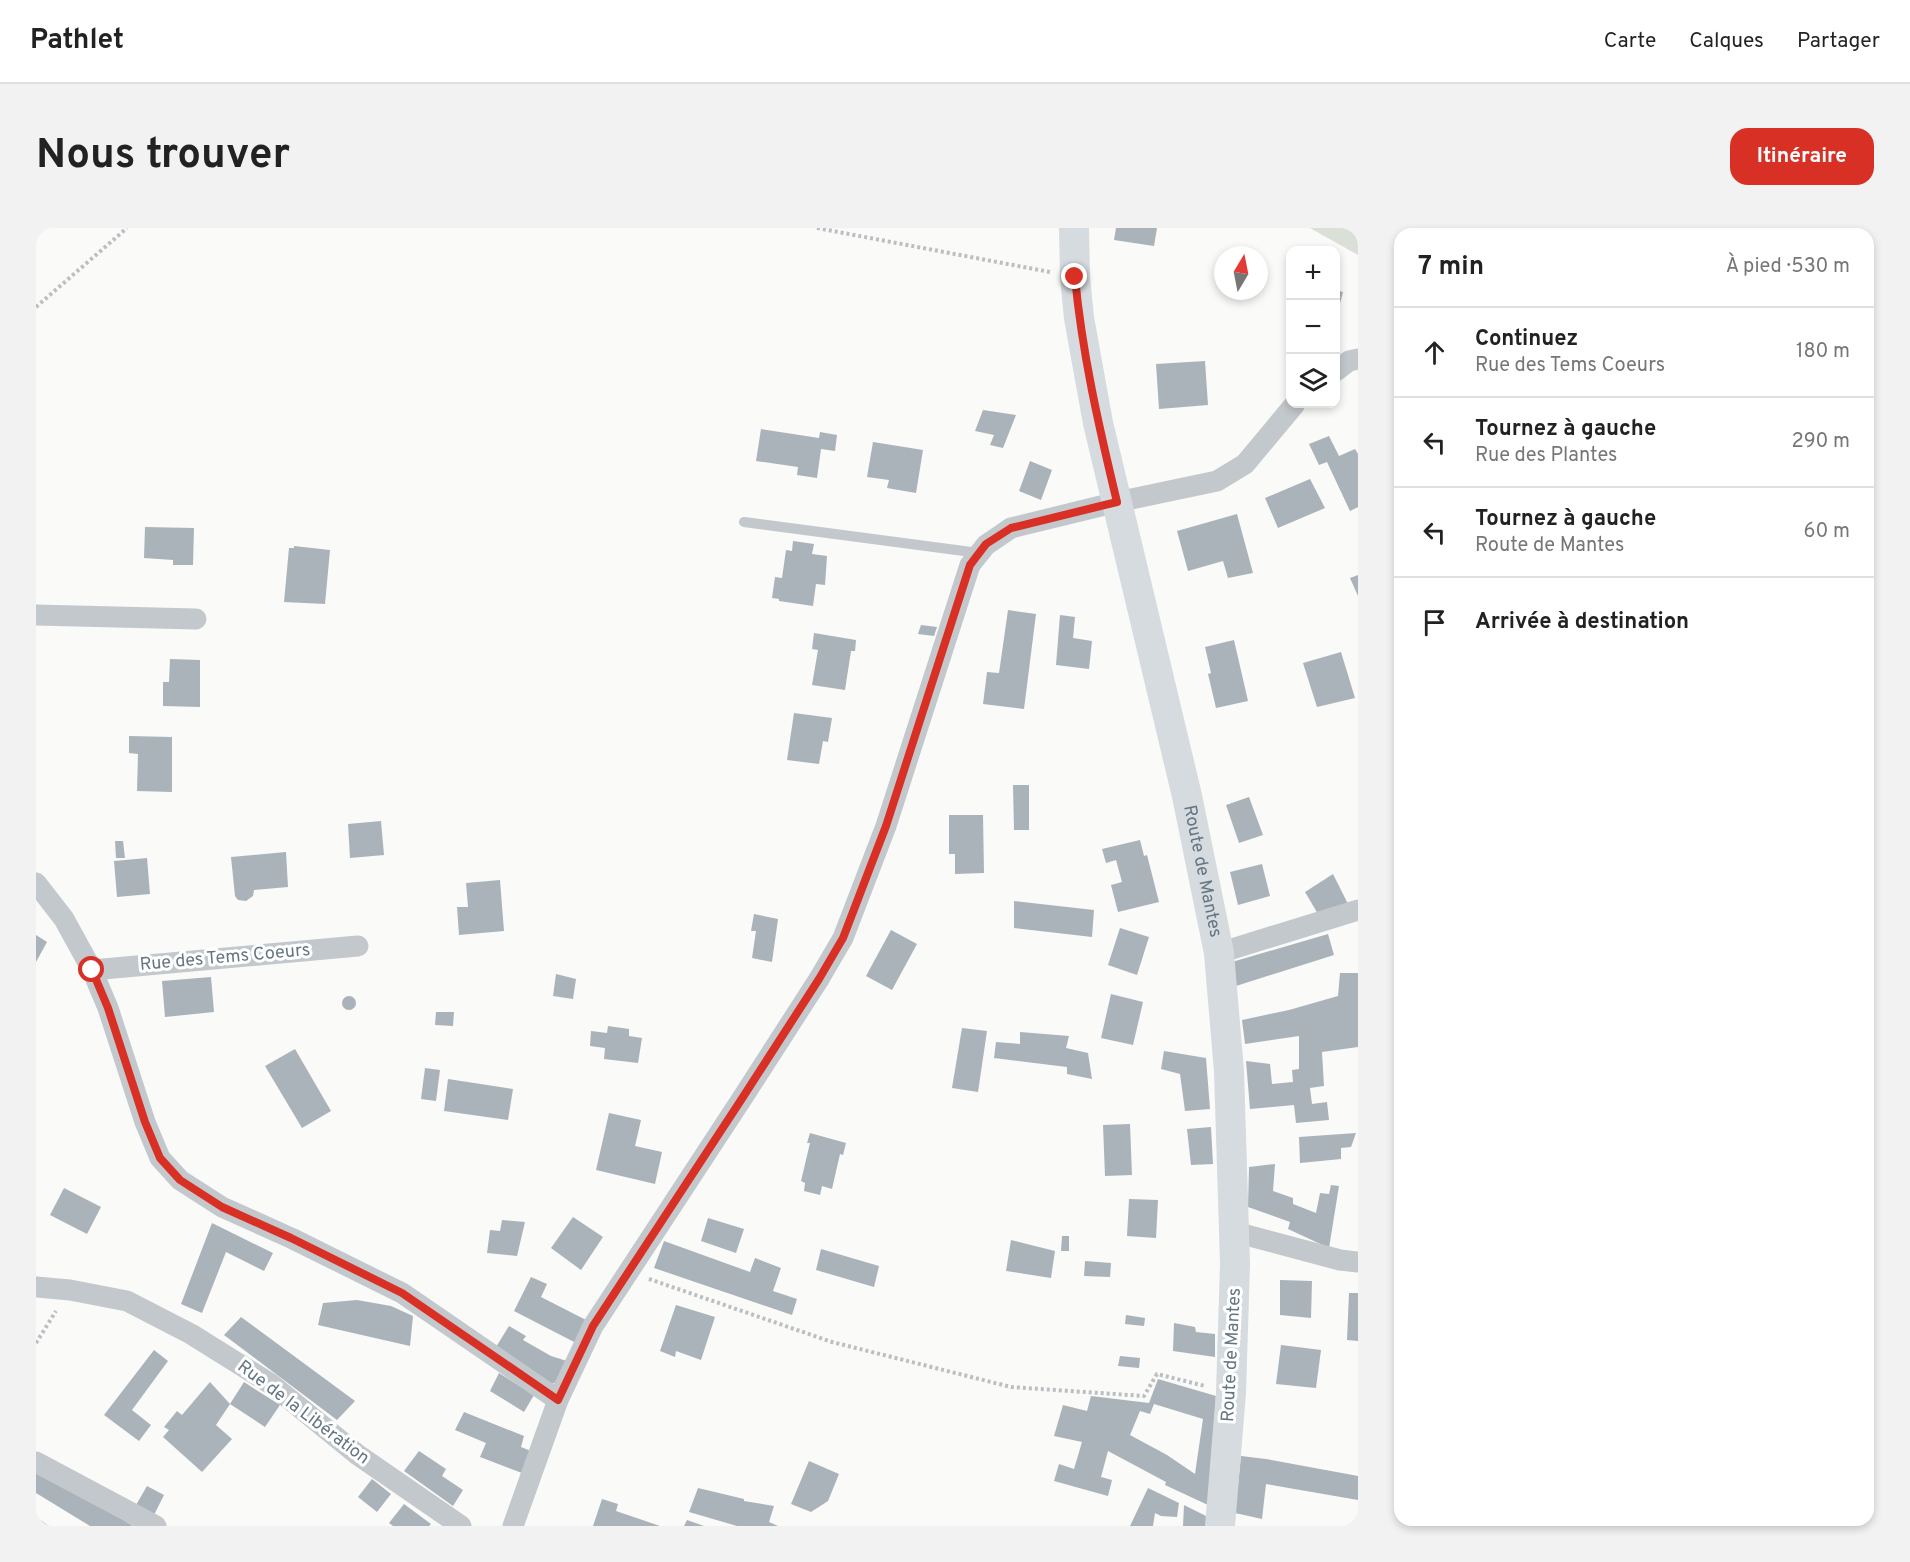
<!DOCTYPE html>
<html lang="fr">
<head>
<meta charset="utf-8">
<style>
  body { margin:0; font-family:Overpass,sans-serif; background:#f2f2f2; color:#222 }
  .controls { position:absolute; right:18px; top:18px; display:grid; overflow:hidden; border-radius:12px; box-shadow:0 3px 9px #0003 }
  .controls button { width:54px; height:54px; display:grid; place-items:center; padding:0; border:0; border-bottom:2px solid #e0e0e0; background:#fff; color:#222; font:30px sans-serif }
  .compass { position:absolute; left:1178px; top:18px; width:54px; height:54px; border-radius:50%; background:#fff; box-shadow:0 3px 9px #0003; rotate:10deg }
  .stop { position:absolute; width:18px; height:18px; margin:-14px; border:4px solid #d93025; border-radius:50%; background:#fff }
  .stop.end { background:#d93025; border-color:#fff; box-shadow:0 2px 6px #0008 }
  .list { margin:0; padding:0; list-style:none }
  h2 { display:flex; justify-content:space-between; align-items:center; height:78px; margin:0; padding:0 24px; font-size:26px }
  h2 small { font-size:20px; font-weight:400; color:#767676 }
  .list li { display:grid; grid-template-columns:39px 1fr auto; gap:18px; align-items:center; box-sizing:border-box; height:90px; padding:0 24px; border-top:2px solid #e0e0e0 }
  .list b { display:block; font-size:22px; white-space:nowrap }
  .list p { margin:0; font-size:20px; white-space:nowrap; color:#767676 }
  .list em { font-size:20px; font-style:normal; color:#767676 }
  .icon { flex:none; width:33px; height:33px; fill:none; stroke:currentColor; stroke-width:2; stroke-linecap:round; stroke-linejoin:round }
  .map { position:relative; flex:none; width:1322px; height:1298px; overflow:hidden; border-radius:18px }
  header { display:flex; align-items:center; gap:36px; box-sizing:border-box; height:84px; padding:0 30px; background:#fff; border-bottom:2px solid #e0e0e0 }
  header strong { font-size:28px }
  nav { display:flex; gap:33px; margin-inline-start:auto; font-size:21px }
  .intro { display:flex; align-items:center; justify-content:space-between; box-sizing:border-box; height:144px; padding:0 36px }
  h1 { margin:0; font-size:42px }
  .button { padding:15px 27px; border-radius:18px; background:#d93025; color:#fff; font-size:21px; font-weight:700 }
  main { display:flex; gap:36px; padding:0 36px }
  aside { flex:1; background:#fff; border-radius:18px; box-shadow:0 3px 9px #0003 }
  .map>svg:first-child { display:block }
  .green { fill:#dadfd7 }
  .building { fill:#aab3b9; fill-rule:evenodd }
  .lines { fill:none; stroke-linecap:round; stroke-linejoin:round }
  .path { stroke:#bbbfc2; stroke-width:4; stroke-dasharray:3 3; stroke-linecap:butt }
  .lane { stroke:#c3c8cc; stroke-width:10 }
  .street { stroke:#c3c8cc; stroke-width:21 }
  .secondary { stroke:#d6dbdf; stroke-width:30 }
  .route { stroke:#d93025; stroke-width:8 }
  .labels { text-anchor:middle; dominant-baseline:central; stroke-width:6; stroke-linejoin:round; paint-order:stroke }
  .street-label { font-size:18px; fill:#657683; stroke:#fff }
</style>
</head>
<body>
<header>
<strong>Pathlet</strong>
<nav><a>Carte</a><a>Calques</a><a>Partager</a></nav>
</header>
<div class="intro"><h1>Nous trouver</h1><a class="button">Itinéraire</a></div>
<main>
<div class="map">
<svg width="1322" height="1298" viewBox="0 0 1322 1298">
  <rect width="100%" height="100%" fill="#fafaf8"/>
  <polygon class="green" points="1274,0 1322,0 1322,27"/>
  <g class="building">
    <polygon points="1080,0 1121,0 1118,18 1078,12"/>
    <polygon points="1300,62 1307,64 1300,91"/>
    <polygon points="1169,133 1172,177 1123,181 1120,136"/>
    <polygon points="947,182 980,187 967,220 954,217 958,207 939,203"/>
    <polygon points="725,201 783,210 784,204 801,207 799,223 785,221 781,250 761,247 762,239 720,233"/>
    <polygon points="1293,208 1303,228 1319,221 1322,226 1322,279 1314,283 1291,234 1283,237 1273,216"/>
    <polygon points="837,214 887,222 880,265 851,260 853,252 831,249"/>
    <polygon points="994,233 1016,242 1005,272 983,263"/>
    <polygon points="1274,251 1289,280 1242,300 1229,270"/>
    <polygon points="1201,286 1217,345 1192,350 1187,333 1152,343 1141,303"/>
    <polygon points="109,299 158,300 157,337 137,337 137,332 108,330"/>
    <polygon points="757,313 778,316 776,326 791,328 789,357 780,356 777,378 743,373 743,371 736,370 739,349 746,350 750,322 756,323"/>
    <polygon points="258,318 294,322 289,376 248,374 253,320 258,320"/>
    <polygon points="1322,347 1322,368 1314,350"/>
    <polygon points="972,382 1000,386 988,481 947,476 951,444 963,445"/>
    <polygon points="1024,387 1039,389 1037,410 1056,413 1053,441 1020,437"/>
    <polygon points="885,397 901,399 898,408 882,406"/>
    <polygon points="778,405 820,412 819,423 815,423 809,462 776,457 782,422 776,421"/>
    <polygon points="1198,412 1212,473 1180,480 1172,446 1175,445 1169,419"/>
    <polygon points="1305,424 1319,470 1281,479 1267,435"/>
    <polygon points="134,431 164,432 164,479 127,478 127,454 133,454"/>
    <polygon points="758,485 796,490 792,514 787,513 783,536 751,532"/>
    <polygon points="93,508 136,509 136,564 101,563 102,526 93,525"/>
    <polygon points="977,557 993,557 993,602 978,602"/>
    <polygon points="1213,569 1227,607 1203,615 1190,577"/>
    <polygon points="913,587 947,587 948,645 919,646 919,626 913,626"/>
    <polygon points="345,593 348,627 314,630 312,596"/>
    <polygon points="1104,612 1108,628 1111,627 1123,674 1082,684 1075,657 1086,654 1080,632 1070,635 1066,621"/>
    <polygon points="79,613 87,613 89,630 80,630"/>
    <polygon points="250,624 252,659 218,662 217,668 210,673 202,672 199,668 195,629"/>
    <polygon points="111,630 114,666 81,669 78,633"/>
    <polygon points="1226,636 1234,668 1202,677 1194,644"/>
    <polygon points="1297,646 1312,676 1282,686 1269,664"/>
    <polygon points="464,652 468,703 423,707 421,679 432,679 430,655"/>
    <polygon points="978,673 1058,682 1056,709 978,700"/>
    <polygon points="718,686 742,691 736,734 716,730 720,703 715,703"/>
    <polygon points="1084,700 1113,709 1101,747 1072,737"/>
    <polygon points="855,702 881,716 856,762 830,748"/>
    <polygon points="1292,706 1298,727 1200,758 1196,734"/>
    <polygon points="0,707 11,714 0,734"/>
    <polygon points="1304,745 1322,745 1322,819 1286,824 1288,858 1274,860 1276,876 1291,874 1293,892 1260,895 1258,877 1214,881 1210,833 1234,836 1236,856 1257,854 1256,842 1263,841 1263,808 1209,816 1206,792 1253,782 1302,768"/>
    <polygon points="520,746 540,751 537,771 517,768"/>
    <polygon points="175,749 178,784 129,789 126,753"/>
    <polygon points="1075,766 1107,774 1097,817 1065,810"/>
    <circle cx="313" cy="775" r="7"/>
    <polygon points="400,784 418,784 417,798 399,797"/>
    <polygon points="572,798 593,801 593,808 606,810 602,835 568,831 569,820 554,818 555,803 571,805"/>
    <polygon points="926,800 951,803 942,864 916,860"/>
    <polygon points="984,804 1033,808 1030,820 1052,825 1056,851 1031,846 1031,839 958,830 960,814 984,816"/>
    <polygon points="259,821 295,883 266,900 229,838"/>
    <polygon points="1128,823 1170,830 1174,881 1149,883 1144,846 1125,841"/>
    <polygon points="389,840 404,842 400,873 385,871"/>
    <polygon points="412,851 477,861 472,892 408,883"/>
    <polygon points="573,885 605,892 599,918 626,924 619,956 560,942"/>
    <polygon points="1094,896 1096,947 1069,948 1067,897"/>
    <polygon points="1175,899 1177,936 1155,937 1151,901"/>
    <polygon points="774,905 810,915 807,927 804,926 796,961 786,958 784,967 768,963 769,955 765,953 774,915 771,915"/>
    <polygon points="1320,905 1315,919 1305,920 1305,931 1264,935 1263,909"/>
    <polygon points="1239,936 1237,963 1257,970 1257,976 1280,985 1284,965 1293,966 1295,957 1303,958 1293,1020 1252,1001 1254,994 1212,979 1213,939"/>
    <polygon points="28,960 65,979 51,1006 14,987"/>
    <polygon points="1093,971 1122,972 1120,1010 1091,1008"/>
    <polygon points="537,989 567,1009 545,1042 515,1020"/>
    <polygon points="672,990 708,1001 700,1025 665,1013"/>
    <polygon points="466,992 489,994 481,1028 451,1025 454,1002 464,1003"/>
    <polygon points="176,995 237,1025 228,1043 190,1024 166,1085 145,1076"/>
    <polygon points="1026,1008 1033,1008 1033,1023 1025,1023"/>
    <polygon points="975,1012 1019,1023 1015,1050 970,1043"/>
    <polygon points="628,1013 714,1044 719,1030 745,1040 737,1063 761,1071 756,1087 618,1040"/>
    <polygon points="785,1021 843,1038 838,1059 780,1042"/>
    <polygon points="1049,1033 1075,1035 1074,1049 1048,1048"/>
    <polygon points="495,1049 511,1056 505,1069 552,1093 542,1116 478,1083"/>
    <polygon points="1244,1052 1276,1053 1275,1090 1244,1087"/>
    <polygon points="1313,1065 1322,1065 1322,1113 1311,1112"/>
    <polygon points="321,1072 355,1078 377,1088 374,1118 282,1097 287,1075"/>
    <polygon points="640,1077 679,1089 665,1132 640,1123 639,1129 624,1123"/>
    <polygon points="1090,1087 1109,1090 1108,1098 1089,1096"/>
    <polygon points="205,1089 319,1173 301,1192 188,1107"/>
    <polygon points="1138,1095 1159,1099 1160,1104 1179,1106 1179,1129 1137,1123"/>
    <polygon points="473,1098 490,1108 487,1112 515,1128 534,1134 526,1152 513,1157 460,1119"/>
    <polygon points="1245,1117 1285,1122 1280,1160 1240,1156"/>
    <polygon points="118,1122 132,1133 96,1182 115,1197 103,1213 68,1187"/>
    <polygon points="1084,1128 1104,1130 1103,1140 1082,1138"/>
    <polygon points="463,1145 498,1167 488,1184 454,1163"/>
    <path d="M1122,1151l58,17 -8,109 -43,-20 1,-3 -58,-31 -7,26 11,3 -4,16 -54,-15 5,-17 15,5 8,-27 -28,-6 9,-31 24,6 4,-15 58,7zM1118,1176l49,15 -8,55 -28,-19 -37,-20 10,-24 10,3z"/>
    <polygon points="174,1154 194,1176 208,1154 244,1177 229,1199 194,1176 180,1197 196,1211 166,1244 127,1209 133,1202 128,1199 141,1183 146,1187"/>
    <polygon points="428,1184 488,1208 485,1219 495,1223 486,1245 444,1229 450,1215 419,1202"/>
    <polygon points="383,1223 410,1241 406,1248 427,1262 417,1278 368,1243"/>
    <polygon points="1205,1228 1230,1231 1322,1248 1322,1272 1230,1256 1226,1291 1199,1285"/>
    <polygon points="773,1233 803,1246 792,1273 775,1284 755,1276"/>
    <polygon points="0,1245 83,1289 97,1298 54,1298 0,1265"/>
    <polygon points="336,1251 355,1266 341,1284 322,1269"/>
    <polygon points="111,1258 128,1267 118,1287 100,1277"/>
    <polygon points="662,1260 708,1271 708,1273 738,1278 733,1294 742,1298 701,1298 653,1284"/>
    <polygon points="1112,1260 1143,1275 1141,1289 1125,1288 1119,1285 1117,1298 1094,1298"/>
    <polygon points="566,1271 582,1276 580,1283 624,1298 557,1298"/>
    <polygon points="368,1276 395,1296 393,1298 357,1298 353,1295"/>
    <polygon points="1148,1277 1170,1288 1170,1298 1147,1298"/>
    <polygon points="0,1289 13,1298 0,1298"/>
    <polygon points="651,1292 668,1298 648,1298"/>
  </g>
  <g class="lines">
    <g class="path">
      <polyline points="781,0 1014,44"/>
      <polyline points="0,79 91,0"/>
      <polyline points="613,1051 796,1114 975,1159 1108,1168 1121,1146 1169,1158"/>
      <polyline points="0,1115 20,1083"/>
    </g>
    <polyline class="lane" points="708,294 943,325"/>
    <g class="street">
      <polyline points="1300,143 1313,133 1322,131"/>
      <polyline points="0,387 160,391"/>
      <polyline points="0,655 28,691 56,742 72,780 109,894 124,930 144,952 186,979 255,1010 366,1065 522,1172"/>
      <polyline points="1183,725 1322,682"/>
      <polyline points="56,742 322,718"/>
      <polyline points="1199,1004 1304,1032 1322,1034"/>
      <polyline points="0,1059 34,1062 91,1073 155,1106 235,1156 322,1227 425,1298"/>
      <polyline points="0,1234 120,1298"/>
      <polyline points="477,1298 522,1172 557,1098 707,869 783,751 807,710 850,598 934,337 950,317 975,300 1081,274 1181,253 1209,236 1259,176"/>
    </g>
    <path class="secondary" id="s1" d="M1038,0l1,49 4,41 19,105 89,373 32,157 10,118 6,193 -4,129 -11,133"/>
  </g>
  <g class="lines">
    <path class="route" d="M56,742l16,38 37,114 15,36 20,22 42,27 69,31 111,55 156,107 35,-74 150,-229 76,-118 24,-41 43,-112 84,-261 16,-21 25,-16 106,-26c-18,-75 -35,-149 -42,-225"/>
  </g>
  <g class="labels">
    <g class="street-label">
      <text stroke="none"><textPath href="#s1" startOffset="657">Route de Mantes</textPath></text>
      <text transform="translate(189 730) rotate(-5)">Rue des Tems Coeurs</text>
      <text transform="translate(1196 1127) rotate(-87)">Route de Mantes</text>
      <text transform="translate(267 1185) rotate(37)">Rue de la Libération</text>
    </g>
  </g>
</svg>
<div class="controls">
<button>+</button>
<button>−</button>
<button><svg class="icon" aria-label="layers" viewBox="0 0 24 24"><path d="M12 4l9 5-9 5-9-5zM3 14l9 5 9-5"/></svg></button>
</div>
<svg class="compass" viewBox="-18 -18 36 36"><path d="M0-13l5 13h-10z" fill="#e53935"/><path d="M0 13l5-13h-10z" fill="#767676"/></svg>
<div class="stop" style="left:56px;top:742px"></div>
<div class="stop end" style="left:1039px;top:49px"></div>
</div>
<aside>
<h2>7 min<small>À pied · 530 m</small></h2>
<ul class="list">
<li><svg class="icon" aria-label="ahead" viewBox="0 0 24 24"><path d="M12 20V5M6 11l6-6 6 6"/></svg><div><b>Continuez</b><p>Rue des Tems Coeurs</p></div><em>180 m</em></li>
<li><svg class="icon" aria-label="left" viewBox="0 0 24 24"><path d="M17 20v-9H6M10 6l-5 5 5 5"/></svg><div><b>Tournez à gauche</b><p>Rue des Plantes</p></div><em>290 m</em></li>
<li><svg class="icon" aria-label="left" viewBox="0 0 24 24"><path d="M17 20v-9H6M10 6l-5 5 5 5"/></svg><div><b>Tournez à gauche</b><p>Route de Mantes</p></div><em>60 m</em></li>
<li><svg class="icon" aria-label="arrive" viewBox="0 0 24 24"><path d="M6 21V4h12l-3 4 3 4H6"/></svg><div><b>Arrivée à destination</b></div></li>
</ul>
</aside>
</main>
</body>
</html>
